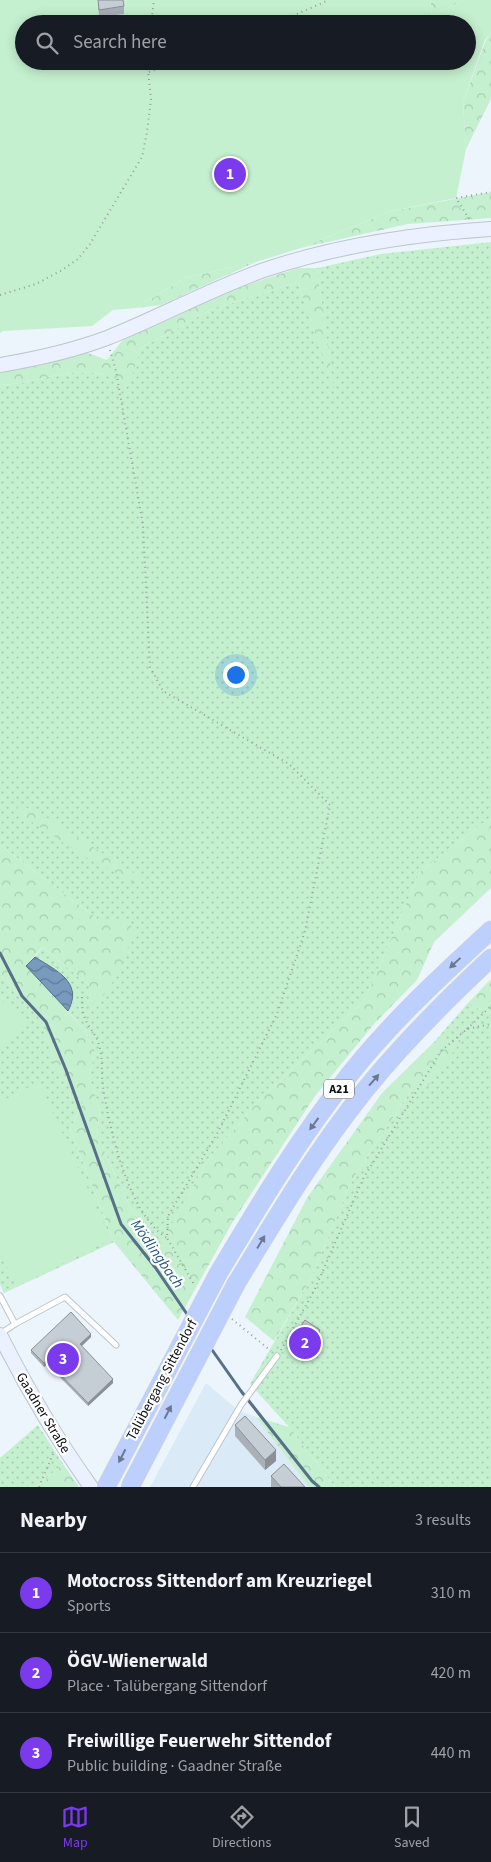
<!DOCTYPE html>
<html lang="en">
<head>
<meta charset="utf-8">
<style>
  body { margin:0; font-family:"Source Sans 3",sans-serif; background:#242831; color:#f1f3f6 }
  .you { position:absolute; left:235px; top:674px; width:18px; height:18px; margin:-12px; border:4px solid #fff; border-radius:50%; background:#1a73e8; box-shadow:0 0 0 8px #1a73e833 }
  .badge { display:grid; place-items:center; width:32px; height:32px; border-radius:50%; background:#7c3aed; color:#fff; font-size:16px; font-weight:700 }
  .pin { position:absolute; translate:-50% -50%; border:2px solid #fff; box-shadow:0 1px 5px #0006 }
  .list { margin:0; padding:0; list-style:none }
  h2 { display:flex; justify-content:space-between; align-items:center; height:65px; margin:0; padding:0 20px; font-size:21px }
  h2 small { font-size:16px; font-weight:400; color:#9ea1a6 }
  .list li { display:grid; grid-template-columns:32px 1fr auto; gap:15px; align-items:center; box-sizing:border-box; height:80px; padding:0 20px; border-top:1px solid #363941 }
  .list b { display:block; font-size:19px; white-space:nowrap }
  .list p { margin:0; font-size:16px; white-space:nowrap; color:#9ea1a6 }
  .list em { font-size:16px; font-style:normal; color:#9ea1a6 }
  .icon { flex:none; width:28px; height:28px; fill:none; stroke:currentColor; stroke-width:2; stroke-linecap:round; stroke-linejoin:round }
  .map { position:relative; flex:none; width:491px; height:1487px; overflow:hidden }
  .search { position:absolute; background:#171b24; box-shadow:0 2px 12px #0003; left:15px; right:15px; top:15px; height:55px; display:flex; align-items:center; gap:12px; box-sizing:border-box; padding:0 18px; border-radius:28px; color:#9ea1a6; font-size:19px }
  .sheet { height:305px; background:#171b24 }
  nav { display:flex; justify-content:space-around; align-items:center; box-sizing:border-box; height:70px; border-top:1px solid #363941; background:#171b24; font-size:14px; color:#9ea1a6 }
  nav a { display:grid; justify-items:center; gap:2px }
  nav .on { color:#7c3aed }
  .map>svg:first-child { display:block }
  .built { fill:#dbeaf7 }
  .grass { fill:url(#grass-dots) }
  .forest { fill:url(#forest-crowns) }
  .pitch { fill:#c5f0cf; fill-rule:evenodd }
  .water { fill:url(#water-waves); stroke:#576f89 }
  .lines { fill:none; stroke-linecap:round; stroke-linejoin:round }
  .stream { stroke:#576f89; stroke-width:3 }
  .lane-casing { stroke:#bdc5cd; stroke-width:7 }
  .secondary-casing { stroke:#bdc5cd; stroke-width:16 }
  .highway-casing { stroke:#d3d3d4; stroke-width:19 }
  .path { stroke:#989ea4; stroke-width:2; stroke-dasharray:1 4; stroke-linecap:butt }
  .lane { stroke:#fff; stroke-width:5 }
  .secondary { stroke:#ebf1fe; stroke-width:14 }
  .highway { stroke:#bccffd; stroke-width:18 }
  .highway-bridge-casing { stroke:#d3d3d4; stroke-width:19; stroke-linecap:butt }
  .highway-bridge { stroke:#bccffd; stroke-width:18 }
  .wall { fill:#a9b0b7 }
  .shaded-wall { fill:#8a9095 }
  .building { fill:#c5cdd5; stroke:#8a9095 }
  .oneway { fill:#6c7792 }
  .labels { text-anchor:middle; dominant-baseline:central; stroke-width:4.5; stroke-linejoin:round; paint-order:stroke }
  .shield { fill:#fff; stroke:#545557; stroke-width:1 }
  .shield-label { font-size:12px; font-weight:bold; fill:#0a0c0f }
  .street-label { font-size:14px; fill:#0a0c0f; stroke:#fff }
  .water-label { font-size:15px; font-style:italic; fill:#245786; stroke:#fff }
</style>
</head>
<body>
<div class="map">
<svg width="491" height="1487" viewBox="0 0 491 1487">
  <defs>
    <pattern id="grass-dots" width="8" height="8" patternUnits="userSpaceOnUse" patternTransform="scale(1.25)"><rect width="8" height="8" fill="#c5f0cf"/><path d="M2 2h.1M6 6h.1" fill="none" stroke="#a8cdb1" stroke-width="1.8" stroke-linecap="round"/></pattern>
    <pattern id="forest-crowns" width="20" height="18" patternUnits="userSpaceOnUse" patternTransform="scale(1.25)"><rect width="20" height="18" fill="#c5f0cf"/><path d="M2 6a3 3 0 1 1 6 0M12 15a3 3 0 1 1 6 0" fill="none" stroke="#a8cdb1"/></pattern>
    <pattern id="water-waves" width="16" height="10" patternUnits="userSpaceOnUse" patternTransform="scale(1.25)"><rect width="16" height="10" fill="#789abd"/><path d="M0 5q4-4 8 0t8 0" fill="none" stroke="#617c98"/></pattern>
  </defs>
  <rect width="100%" height="100%" fill="#ecf4fc"/>
  <polygon class="built" points="206,1383 239,1411 256,1417 309,1487 150,1487"/>
  <g class="grass">
    <path d="M491,242v575l-71,55 -55,127 -109,105 -48,56 -47,84 -30,-35 -34,-74 3,-24 -11,-34 6,-26 -11,-22 -16,-18 5,-9 -10,-27 -28,-18 7,-10 47,38 3,19 34,-84h-27l-99,-75v-460c35,-1 68,-19 104,-10 8,1 17,8 24,11l13,-38 69,-38 88,-28 35,104 -16,-118 64,-14z"/>
    <polygon points="0,973 42,1021 54,1063 83,1103 70,1129 114,1242 4,1293 0,1284"/>
    <polygon points="467,1004 491,1013 491,1487 335,1487 289,1427 250,1384 310,1280 353,1178 410,1092 462,1041 435,1041"/>
    <polygon points="38,1425 63,1464 36,1487 0,1487 0,1458"/>
  </g>
  <g class="forest">
    <polygon points="430,0 464,0 432,15"/>
    <polygon points="491,32 491,99 466,149 463,102 486,40"/>
    <polygon points="491,192 491,218 408,224 301,248 391,211"/>
    <polygon points="256,262 161,305 136,308 185,278"/>
    <path d="M298,268h19l17,122 -36,-108 -88,28 -69,38 -13,39c-7,-4 -16,-10 -24,-12 -36,-9 -69,9 -104,10v-15l88,-17 19,7 18,-23 109,-48z"/>
    <polygon points="17,807 33,809 143,879 139,885 82,855 23,816"/>
    <polygon points="491,817 491,888 434,942 417,980 374,1024 315,1096 232,1223 178,1320 114,1242 70,1129 83,1103 53,1063 42,1021 0,973 0,845 99,920 126,919 135,932 109,990 92,1005 89,985 42,947 26,966 84,1029 95,1051 89,1077 100,1111 97,1135 131,1209 161,1243 208,1160 256,1104 365,999 420,872"/>
    <polygon points="491,979 491,1013 467,1004"/>
    <polygon points="462,1040 424,1091 410,1092 353,1178 310,1280 274,1341 245,1317 307,1198 382,1093 435,1041"/>
    <polygon points="256,1417 289,1427 335,1487 309,1487"/>
    <polygon points="63,1464 79,1487 36,1487"/>
  </g>
  <g class="pitch">
    <path d="M0,0h430l2,15 32,-15h27v32l-6,8 -22,62 3,47 -10,49 -65,13 -90,37 -45,14 -71,16 -49,30 -23,2 -21,16 -89,5 -3,2zM24,24h443v37h-443z"/>
    <polygon points="0,999 25,1023 0,1049"/>
    <polygon points="39,1082 111,1239 16,1287 0,1253 0,1102"/>
  </g>
  <path class="water" d="M35,957c20,13 49,25 33,54l-42,-45z"/>
  <g class="lines">
    <g class="stream">
      <polyline points="0,953 22,996 46,1022 66,1070 121,1224 155,1267 189,1317"/>
      <polyline points="210,1347 241,1391 312,1481 319,1487"/>
    </g>
    <defs>
      <g id="lane">
        <polyline points="0,1296 15,1324 0,1334"/>
        <polyline points="15,1324 65,1297 116,1345"/>
        <polyline points="193,1487 241,1405 277,1356"/>
      </g>
      <g id="secondary">
        <path d="M0,365c36,-6 72,-14 107,-27 53,-21 103,-49 157,-68 74,-25 149,-36 227,-41"/>
        <path d="M0,1335c27,54 56,103 91,152"/>
      </g>
      <g id="highway">
        <path d="M218,1274c41,-69 82,-137 132,-200 42,-53 92,-99 141,-144"/>
        <path d="M236,1284c40,-66 80,-133 129,-194 38,-47 81,-90 126,-132"/>
      </g>
    </defs>
    <use href="#lane" class="lane-casing"/>
    <use href="#secondary" class="secondary-casing"/>
    <use href="#highway" class="highway-casing"/>
    <g class="path">
      <polyline points="151,24 154,0"/>
      <polyline points="274,24 329,0"/>
      <polyline points="149,72 179,61"/>
      <polyline points="469,219 456,198 491,192"/>
      <polyline points="0,295 36,284 62,270 78,259 90,244 142,157 147,132 151,99 147,61"/>
      <polyline points="110,350 116,371 143,525 150,667 163,691 289,764 330,805 305,931 277,1014 218,1132 168,1216 167,1238 195,1286"/>
      <path d="M82,997c-1,31 14,30 18,52 3,12 1,25 3,38 7,43 25,127 64,151"/>
      <polyline points="467,1029 491,1006"/>
      <polyline points="232,1319 271,1351"/>
      <polyline points="281,1350 314,1291 363,1179 441,1051 467,1029 491,1024"/>
      <polyline points="39,1487 53,1454"/>
    </g>
    <use href="#lane" class="lane"/>
    <use href="#secondary" class="secondary"/>
    <use href="#highway" class="highway"/>
    <defs>
      <g id="highway-bridge">
        <polyline points="106,1487 218,1274"/>
        <polyline points="130,1487 236,1284"/>
      </g>
    </defs>
    <use href="#highway-bridge" class="highway-bridge-casing"/>
    <use href="#highway-bridge" class="highway-bridge"/>
  </g>
  <g class="wall">
    <polygon points="98,0 124,6 124,14 99,17"/>
    <polygon points="91,1337 81,1346 113,1383 88,1406 47,1364 44,1367 31,1353 31,1350"/>
    <polygon points="320,1337 306,1359 290,1349 290,1342"/>
    <polygon points="235,1425 276,1461 265,1470 235,1436"/>
    <polygon points="271,1476 305,1487 271,1487"/>
  </g>
  <g class="shaded-wall">
    <polygon points="320,1330 320,1337 306,1359 306,1352"/>
    <polygon points="91,1334 91,1337 80,1348 80,1344"/>
    <polygon points="47,1361 47,1364 44,1367 44,1363"/>
    <polygon points="113,1379 113,1383 88,1406 88,1403"/>
    <polygon points="276,1450 276,1461 265,1470 265,1460"/>
  </g>
  <g class="building">
    <polygon points="98,0 123,0 124,6 99,10"/>
    <polygon points="71,1312 91,1334 80,1344 113,1379 88,1403 47,1361 44,1363 31,1350"/>
    <polygon points="305,1320 320,1330 306,1352 290,1342"/>
    <polygon points="245,1416 276,1450 265,1460 235,1425"/>
    <polygon points="284,1464 305,1487 281,1487 271,1476"/>
  </g>
  <defs><path id="oneway-solid" d="M-6-.8H1V-3.2L6.5 0L1 3.2V.8H-6Z" transform="scale(1.25)"/></defs>
  <g class="oneway">
    <use href="#oneway-solid" transform="translate(455 963) rotate(137)"/>
    <use href="#oneway-solid" transform="translate(374 1080) rotate(-49)"/>
    <use href="#oneway-solid" transform="translate(314 1124) rotate(126)"/>
    <use href="#oneway-solid" transform="translate(261 1242) rotate(-59)"/>
    <use href="#oneway-solid" transform="translate(168 1412) rotate(-63)"/>
    <use href="#oneway-solid" transform="translate(122 1456) rotate(117)"/>
  </g>
  <g class="labels">
    <rect class="shield" x="324" y="1079.5" width="30" height="19" rx="4"/>
    <g class="shield-label">
      <text x="339" y="1089">A21</text>
    </g>
    <g class="street-label">
      <text transform="translate(162 1380) rotate(-62)">Talübergang Sittendorf</text>
      <text transform="translate(43 1413) rotate(59)">Gaadner Straße</text>
    </g>
    <g class="water-label">
      <text transform="translate(157 1254) rotate(55)">Mödlingbach</text>
    </g>
  </g>
</svg>
<div class="you"></div>
<div class="pin badge" style="left:230px;top:174px">1</div>
<div class="pin badge" style="left:305px;top:1343px">2</div>
<div class="pin badge" style="left:63px;top:1359px">3</div>
<div class="search"><svg class="icon" aria-label="search" viewBox="0 0 24 24"><circle cx="10" cy="10" r="6"/><path d="M15 15l6 6"/></svg>Search here</div>
</div>
<section class="sheet">
<h2>Nearby<small>3 results</small></h2>
<ul class="list">
<li><span class="badge">1</span><div><b>Motocross Sittendorf am Kreuzriegel</b><p>Sports</p></div><em>310 m</em></li>
<li><span class="badge">2</span><div><b>ÖGV-Wienerwald</b><p>Place · Talübergang Sittendorf</p></div><em>420 m</em></li>
<li><span class="badge">3</span><div><b>Freiwillige Feuerwehr Sittendof</b><p>Public building · Gaadner Straße</p></div><em>440 m</em></li>
</ul>
</section>
<nav>
<a class="on"><svg class="icon" aria-label="map" viewBox="0 0 24 24"><path d="M3 6l6-2 6 2 6-2v14l-6 2-6-2-6 2zM9 4v14M15 6v14"/></svg>Map</a>
<a><svg class="icon" aria-label="directions" viewBox="0 0 24 24"><path d="M12 3l9 9-9 9-9-9zM9 14v-3h6M13 9l2 2-2 2"/></svg>Directions</a>
<a><svg class="icon" aria-label="saved" viewBox="0 0 24 24"><path d="M7 4h10v16l-5-4-5 4z"/></svg>Saved</a>
</nav>
</body>
</html>
